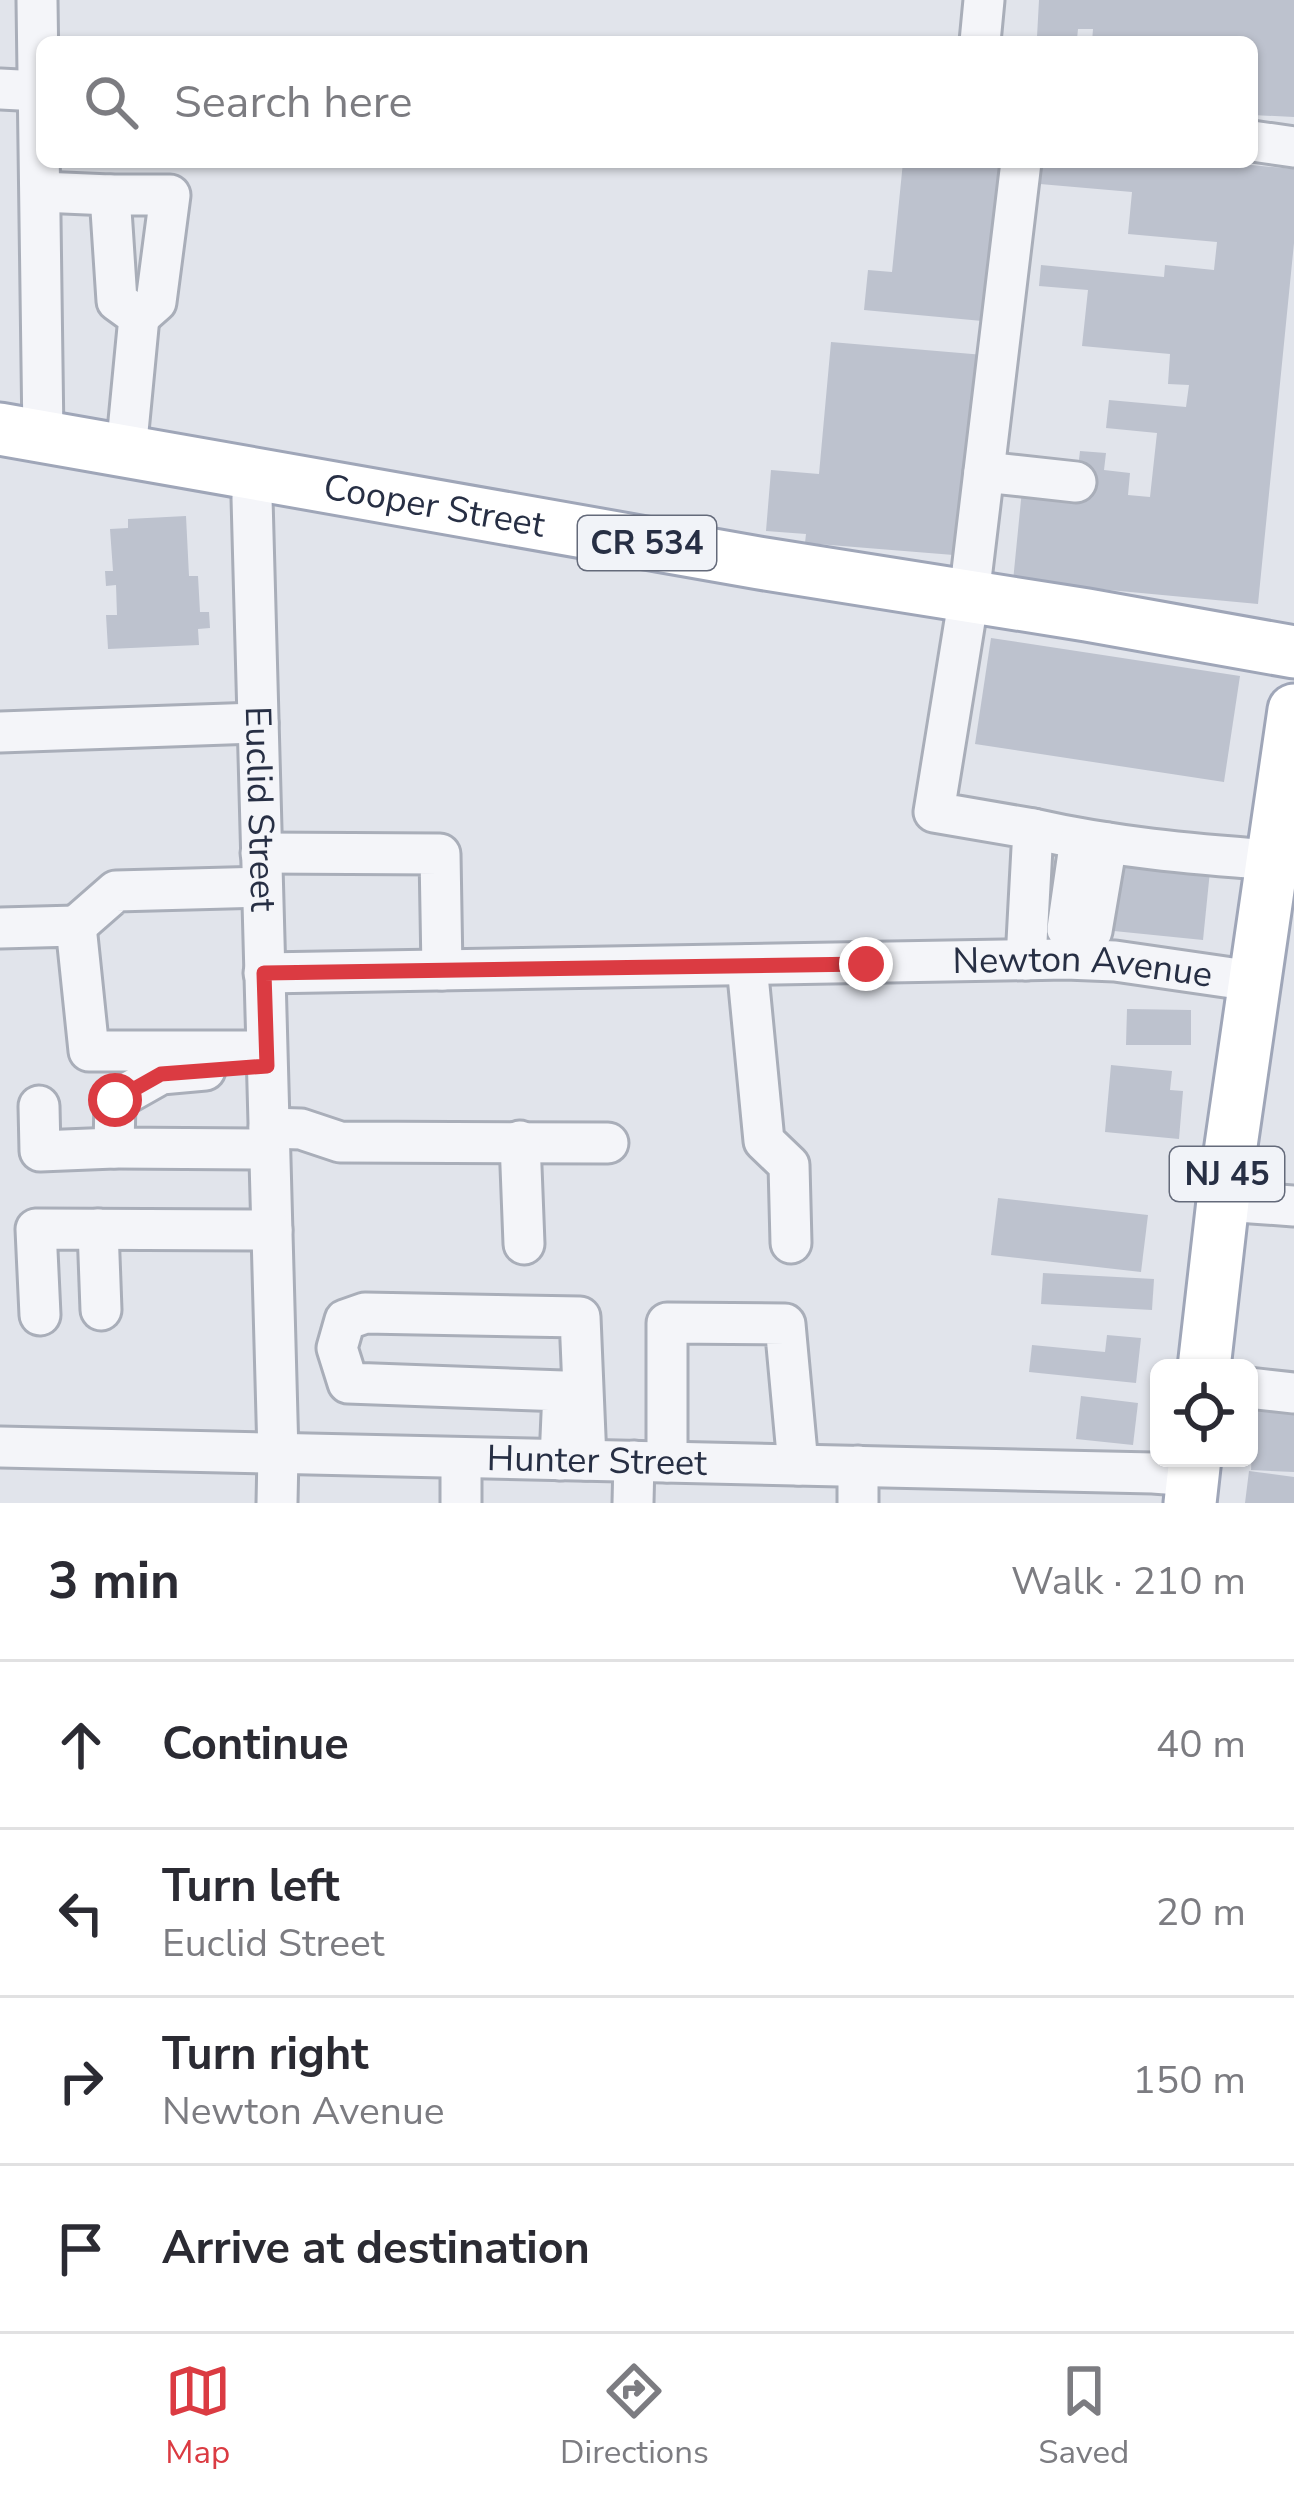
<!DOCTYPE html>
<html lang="en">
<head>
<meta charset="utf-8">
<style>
  body { margin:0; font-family:"Nunito Sans",sans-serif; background:#f7f7f7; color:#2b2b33 }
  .controls { position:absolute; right:36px; bottom:36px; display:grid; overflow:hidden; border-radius:18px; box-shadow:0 3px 9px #0004 }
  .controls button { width:108px; height:108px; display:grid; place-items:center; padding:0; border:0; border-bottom:3px solid #e1e1e2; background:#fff; color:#2b2b33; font:60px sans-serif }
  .stop { position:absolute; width:36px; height:36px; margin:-27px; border:9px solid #db3b42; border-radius:50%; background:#fff }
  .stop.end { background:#db3b42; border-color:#fff; box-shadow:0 3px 12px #0008 }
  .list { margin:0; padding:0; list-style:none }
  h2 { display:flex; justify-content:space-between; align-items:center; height:156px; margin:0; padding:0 48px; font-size:51px }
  h2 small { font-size:39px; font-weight:400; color:#7c7c81 }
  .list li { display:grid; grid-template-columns:78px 1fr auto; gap:36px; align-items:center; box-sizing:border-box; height:168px; padding:0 48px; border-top:3px solid #e1e1e2 }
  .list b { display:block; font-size:45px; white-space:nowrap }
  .list p { margin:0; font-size:39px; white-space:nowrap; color:#7c7c81 }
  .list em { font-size:39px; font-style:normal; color:#7c7c81 }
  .icon { flex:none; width:66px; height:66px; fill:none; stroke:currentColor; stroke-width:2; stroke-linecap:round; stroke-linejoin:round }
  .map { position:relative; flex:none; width:1294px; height:1503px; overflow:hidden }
  .search { position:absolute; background:#fff; box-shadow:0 3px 9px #0004; left:36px; right:36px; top:36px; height:132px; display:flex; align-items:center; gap:30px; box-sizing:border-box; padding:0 42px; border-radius:18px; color:#7c7c81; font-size:45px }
  .sheet { height:828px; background:#fff }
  nav { display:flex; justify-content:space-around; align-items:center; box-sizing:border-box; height:168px; border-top:3px solid #e1e1e2; background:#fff; font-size:33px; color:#7c7c81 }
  nav a { display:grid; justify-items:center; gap:6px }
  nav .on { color:#db3b42 }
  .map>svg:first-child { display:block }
  .building { fill:#bdc2ce }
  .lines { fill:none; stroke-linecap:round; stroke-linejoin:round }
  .minor-casing { stroke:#a9aeb9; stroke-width:45 }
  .major-casing { stroke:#9fa6b8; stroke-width:57 }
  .minor { stroke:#f4f5f9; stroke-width:39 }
  .major { stroke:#fff; stroke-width:51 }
  .route { stroke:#db3b42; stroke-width:15 }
  .labels { text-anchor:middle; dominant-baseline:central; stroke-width:12; stroke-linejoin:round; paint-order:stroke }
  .shield { fill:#f1f3f8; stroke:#646a7a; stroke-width:3 }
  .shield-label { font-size:33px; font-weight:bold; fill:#272f44 }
  .street-label { font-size:36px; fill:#272f44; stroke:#f1f3f8 }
</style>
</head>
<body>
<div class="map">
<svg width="1294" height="1503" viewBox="0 0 1294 1503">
  <rect width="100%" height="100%" fill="#e1e4eb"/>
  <g class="building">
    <polygon points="1039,0 1294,0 1294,117 1252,115 1252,42 1092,42 1093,29 1078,29 1077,39 1037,37"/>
    <polygon points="903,162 1009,162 993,322 864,310 868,270 892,272"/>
    <polygon points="1042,162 1220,162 1294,169 1294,243 1258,604 1013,581 1022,490 1075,495 1080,451 1106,453 1104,470 1130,473 1128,495 1150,497 1157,433 1106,428 1109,400 1186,407 1189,385 1168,384 1170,354 1082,346 1088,290 1039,286 1041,265 1164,277 1165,265 1214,270 1217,242 1128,234 1132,192 1040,184"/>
    <polygon points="831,342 984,355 966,556 805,543 806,534 766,531 771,470 819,474"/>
    <polygon points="186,516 189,576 198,576 200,612 209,612 210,628 198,629 199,645 108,649 106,615 117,615 116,585 106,586 105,571 113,571 110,529 128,528 128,519"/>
    <polygon points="991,638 1240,676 1224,782 975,744"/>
    <polygon points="1112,862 1210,871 1203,940 1104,930"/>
    <polygon points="1127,1009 1191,1010 1191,1045 1126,1045"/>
    <polygon points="1111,1065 1172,1071 1170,1090 1183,1091 1179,1139 1105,1132"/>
    <polygon points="998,1198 1148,1215 1141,1272 991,1255"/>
    <polygon points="1043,1273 1154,1279 1152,1310 1041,1304"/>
    <polygon points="1107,1335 1141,1338 1136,1383 1029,1372 1032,1345 1105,1352"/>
    <polygon points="1081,1396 1138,1403 1133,1445 1076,1439"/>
    <polygon points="1254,1406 1294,1408 1294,1472 1251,1470"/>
    <polygon points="1249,1471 1294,1477 1294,1503 1245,1503"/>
  </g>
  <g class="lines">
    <defs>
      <g id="minor">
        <polyline points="37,0 43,437"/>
        <polyline points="980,42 984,0"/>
        <polyline points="0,89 39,91"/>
        <polyline points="1252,141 1294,147"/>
        <polyline points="1021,162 969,596 934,812 1033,829 1026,960"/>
        <polyline points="41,192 110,195 117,301 139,317 126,452"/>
        <polyline points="110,195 170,195 156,302 139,317"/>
        <polyline points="984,472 1076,482"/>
        <path id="s1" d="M254,476l-2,22 26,956 -1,49"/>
        <polyline points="0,732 258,723"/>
        <path d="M1033,829c79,18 158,25 239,31"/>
        <polyline points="1080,839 1067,929 1077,937 1092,931 1107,843"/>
        <polyline points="261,853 440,854 442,970"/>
        <polyline points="76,926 116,891 262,887"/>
        <polyline points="0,928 76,926 89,1051 266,1051"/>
        <polyline points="747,965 764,1141 789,1165 791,1243"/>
        <path id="s2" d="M264,973l802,-14 49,2 138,20"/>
        <polyline points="205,1070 161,1074 115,1100 114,1148 269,1149"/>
        <polyline points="39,1106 40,1151 114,1148"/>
        <polyline points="269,1128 301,1129 340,1142 608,1143"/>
        <polyline points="520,1141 524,1244"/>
        <polyline points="1223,1201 1294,1206"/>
        <polyline points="98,1229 101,1310"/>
        <polyline points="40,1315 36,1229 272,1230"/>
        <polyline points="1249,1388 1294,1393"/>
        <path id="s3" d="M0,1447l1153,26 40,3"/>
        <polyline points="461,1458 461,1503"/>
        <polyline points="560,1460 563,1391 348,1383 337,1348 345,1320 365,1313 580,1317 586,1460"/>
        <polyline points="667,1462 667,1323 785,1324 798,1465"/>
        <polyline points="633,1503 634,1461"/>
        <polyline points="858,1503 858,1466"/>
      </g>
      <g id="major">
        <path id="s4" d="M0,429l759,134 328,52 207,37"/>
        <polyline points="1204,1368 1223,1201 1294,710"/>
        <polyline points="1190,1503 1195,1458"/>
      </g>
    </defs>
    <use href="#minor" class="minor-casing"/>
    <use href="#major" class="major-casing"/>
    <use href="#minor" class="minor"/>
    <use href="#major" class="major"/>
  </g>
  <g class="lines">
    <polyline class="route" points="115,1100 161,1074 267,1066 264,973 866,964"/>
  </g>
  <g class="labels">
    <g class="shield">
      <rect x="578" y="516" width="138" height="54" rx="9"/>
      <rect x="1170" y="1147" width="114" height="54" rx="9"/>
    </g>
    <g class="shield-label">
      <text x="647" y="543">CR 534</text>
      <text x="1227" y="1174">NJ 45</text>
    </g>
    <g class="street-label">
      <text stroke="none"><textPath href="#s4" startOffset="441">Cooper Street</textPath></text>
      <text stroke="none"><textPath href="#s1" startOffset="333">Euclid Street</textPath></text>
      <text stroke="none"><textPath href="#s2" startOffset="819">Newton Avenue</textPath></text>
      <text stroke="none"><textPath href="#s3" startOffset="597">Hunter Street</textPath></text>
    </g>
  </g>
</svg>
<div class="controls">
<button><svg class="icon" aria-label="locate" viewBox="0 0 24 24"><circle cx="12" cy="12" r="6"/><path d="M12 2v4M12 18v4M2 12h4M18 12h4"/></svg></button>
</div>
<div class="stop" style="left:115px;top:1100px"></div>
<div class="stop end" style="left:866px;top:964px"></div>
<div class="search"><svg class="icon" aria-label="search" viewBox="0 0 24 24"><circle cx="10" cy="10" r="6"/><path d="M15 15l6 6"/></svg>Search here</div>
</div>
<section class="sheet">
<h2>3 min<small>Walk · 210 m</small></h2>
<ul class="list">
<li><svg class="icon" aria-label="ahead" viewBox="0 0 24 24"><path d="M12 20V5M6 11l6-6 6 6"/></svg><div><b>Continue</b></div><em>40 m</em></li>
<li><svg class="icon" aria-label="left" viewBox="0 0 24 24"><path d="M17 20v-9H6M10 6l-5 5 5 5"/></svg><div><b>Turn left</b><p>Euclid Street</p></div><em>20 m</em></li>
<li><svg class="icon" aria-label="right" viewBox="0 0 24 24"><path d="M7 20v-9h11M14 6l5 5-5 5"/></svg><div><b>Turn right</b><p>Newton Avenue</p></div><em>150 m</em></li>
<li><svg class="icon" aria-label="arrive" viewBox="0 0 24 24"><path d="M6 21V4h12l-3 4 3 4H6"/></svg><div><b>Arrive at destination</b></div></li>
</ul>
</section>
<nav>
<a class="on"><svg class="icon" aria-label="map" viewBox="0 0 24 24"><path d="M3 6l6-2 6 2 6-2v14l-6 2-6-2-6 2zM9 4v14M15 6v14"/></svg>Map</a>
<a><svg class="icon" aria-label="directions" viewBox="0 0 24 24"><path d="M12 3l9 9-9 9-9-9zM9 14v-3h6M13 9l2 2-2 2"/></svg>Directions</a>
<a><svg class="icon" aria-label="saved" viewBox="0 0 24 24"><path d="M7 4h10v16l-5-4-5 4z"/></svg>Saved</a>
</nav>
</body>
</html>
